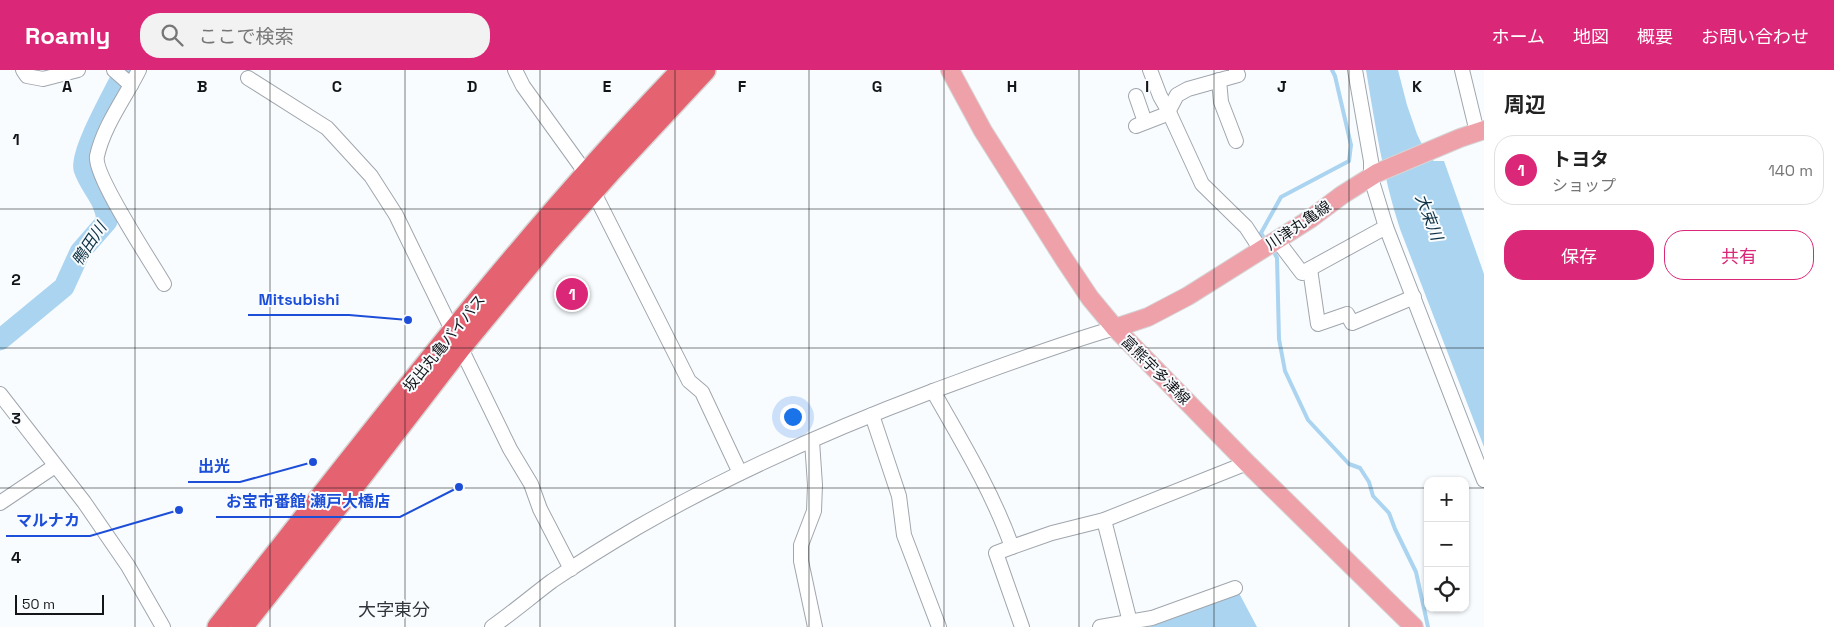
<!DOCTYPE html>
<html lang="ja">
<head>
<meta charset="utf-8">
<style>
  body { margin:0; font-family:"Space Grotesk","Noto Sans JP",sans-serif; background:#f2f2f2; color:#222 }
  .controls { position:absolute; right:15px; bottom:15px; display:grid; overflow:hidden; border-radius:10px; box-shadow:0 1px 4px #0004 }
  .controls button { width:45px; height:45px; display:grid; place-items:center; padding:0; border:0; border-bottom:1px solid #e0e0e0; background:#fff; color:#222; font:25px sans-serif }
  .scale { position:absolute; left:15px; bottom:12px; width:89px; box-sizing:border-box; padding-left:5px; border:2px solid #131518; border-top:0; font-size:14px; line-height:18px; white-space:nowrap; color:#131518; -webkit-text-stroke:4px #f9fcff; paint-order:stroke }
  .you { position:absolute; left:792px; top:346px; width:18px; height:18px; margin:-12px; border:4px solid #fff; border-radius:50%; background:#1a73e8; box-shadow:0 0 0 8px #1a73e833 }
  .badge { display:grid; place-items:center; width:32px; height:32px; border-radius:50%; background:#db2777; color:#fff; font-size:16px; font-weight:700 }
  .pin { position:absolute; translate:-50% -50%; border:2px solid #fff; box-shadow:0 1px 5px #0006 }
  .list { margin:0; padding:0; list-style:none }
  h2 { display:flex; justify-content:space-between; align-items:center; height:65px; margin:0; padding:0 20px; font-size:21px }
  h2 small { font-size:16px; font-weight:400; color:#767676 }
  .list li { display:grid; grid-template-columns:32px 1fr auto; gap:15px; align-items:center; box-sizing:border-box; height:70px; margin:0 10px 10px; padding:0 10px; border:1px solid #e0e0e0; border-radius:20px }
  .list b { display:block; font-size:19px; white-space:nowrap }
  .list p { margin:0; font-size:16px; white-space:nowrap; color:#767676 }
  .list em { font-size:16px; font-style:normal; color:#767676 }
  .actions { display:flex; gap:10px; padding:15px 20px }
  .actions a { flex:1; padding:11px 0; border:1px solid #db2777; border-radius:20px; text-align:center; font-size:18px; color:#db2777 }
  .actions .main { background:#db2777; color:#fff }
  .icon { flex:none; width:28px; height:28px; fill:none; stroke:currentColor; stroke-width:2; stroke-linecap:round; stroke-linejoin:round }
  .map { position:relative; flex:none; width:1484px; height:557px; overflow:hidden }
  header { display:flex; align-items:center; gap:30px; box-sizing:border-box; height:70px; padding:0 25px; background:#db2777; color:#fff }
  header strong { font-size:24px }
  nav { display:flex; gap:28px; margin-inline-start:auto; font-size:18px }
  .search { width:350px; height:45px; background:#f2f2f2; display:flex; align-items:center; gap:12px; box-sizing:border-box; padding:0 18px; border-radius:20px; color:#767676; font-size:19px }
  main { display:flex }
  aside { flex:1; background:#fff }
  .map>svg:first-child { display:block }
  .water { fill:#abd4f0 }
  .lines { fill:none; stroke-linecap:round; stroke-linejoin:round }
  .stream { stroke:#abd4f0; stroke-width:4 }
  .river { stroke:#abd4f0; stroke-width:21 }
  .minor-casing { stroke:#a0a6ad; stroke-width:16 }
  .major-casing { stroke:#d5d5d5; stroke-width:20 }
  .highway-casing { stroke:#d5d5d5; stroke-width:24 }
  .minor { stroke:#fff; stroke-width:14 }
  .major { stroke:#efa1aa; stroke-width:18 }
  .highway { stroke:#e56371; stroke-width:21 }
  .grid { fill:none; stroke:#131518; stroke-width:1; stroke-opacity:0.55 }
  .labels { text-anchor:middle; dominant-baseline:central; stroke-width:4; stroke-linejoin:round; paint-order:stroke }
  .street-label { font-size:15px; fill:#131518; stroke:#f9fcff }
  .water-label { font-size:16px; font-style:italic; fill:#0d3043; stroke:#f9fcff }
  .quarter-label { font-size:18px; fill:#30353b; stroke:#f9fcff }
  .grid-label { font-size:16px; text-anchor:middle; font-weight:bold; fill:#131518; stroke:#f9fcff; stroke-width:4; stroke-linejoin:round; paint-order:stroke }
  .leader { fill:none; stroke:#1d4ed8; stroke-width:2 }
  .callout-dot { fill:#1d4ed8; stroke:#f9fcff; stroke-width:2 }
  .callout-label { font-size:16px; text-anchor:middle; font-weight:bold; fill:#1d4ed8; stroke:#f9fcff; stroke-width:4; stroke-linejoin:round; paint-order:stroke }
</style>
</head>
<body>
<header>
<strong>Roamly</strong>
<div class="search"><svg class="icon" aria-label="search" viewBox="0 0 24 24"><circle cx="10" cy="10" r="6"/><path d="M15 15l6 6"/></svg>ここで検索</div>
<nav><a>ホーム</a><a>地図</a><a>概要</a><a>お問い合わせ</a></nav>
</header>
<main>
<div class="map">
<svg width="1484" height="557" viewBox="0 0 1484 557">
  <rect width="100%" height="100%" fill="#f9fcff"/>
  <g class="water">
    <path d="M1366,0h32l9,35 10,29 11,23 6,4h10l40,113v173l-84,-218c-17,-52 -25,-105 -34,-159z"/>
    <polygon points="1239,523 1257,557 1142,557 1152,556"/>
  </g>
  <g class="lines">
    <g class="stream">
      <polyline points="1263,166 1261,163 1281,127 1349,91 1351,75 1335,6 1332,0"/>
      <polyline points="1275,184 1277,188 1279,269 1285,301 1308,350 1349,394 1360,398 1369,412 1373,426 1389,443 1395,459 1416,502 1428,557"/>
    </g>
    <path class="river" d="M0,270l64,-53 16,-35 27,-31c-2,-23 -16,-32 -23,-52 -5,-16 33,-81 41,-99"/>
    <defs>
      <g id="minor">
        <polyline points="23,0 27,6 43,9 78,0"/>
        <polyline points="114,0 131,15"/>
        <path d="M139,0c-14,28 -35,55 -42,86 -4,19 55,107 67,128"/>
        <polyline points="515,0 523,16 580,95 689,311 702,322 740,403"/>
        <polyline points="1150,0 1160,26 1168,40 1202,114 1246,157 1261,180"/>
        <polyline points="1355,0 1371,91 1371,108 1386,157 1484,410"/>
        <polyline points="1462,0 1477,62"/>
        <polyline points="248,8 327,58 371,106 396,145 510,379 531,414 540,439 571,499"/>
        <polyline points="1219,10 1221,32 1236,71"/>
        <polyline points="1136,26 1145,52"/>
        <polyline points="1136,56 1167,44 1177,25 1188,19 1238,5 1236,0"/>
        <polyline points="1277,170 1302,203 1386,157"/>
        <polyline points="1310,199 1318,254 1347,244 1352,253 1414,227"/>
        <path d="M933,321c29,51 59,100 79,156l40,-14 52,-13 143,-57"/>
        <polyline points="0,324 84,432 128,496 163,557"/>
        <polyline points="872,345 899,426 904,465 939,557"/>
        <polyline points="812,371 815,415 814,441 801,475 801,491 815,557"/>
        <polyline points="0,433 55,396"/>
        <polyline points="1104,450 1130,552"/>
        <polyline points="1012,477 996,483 1022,557"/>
        <path d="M492,557c20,-14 40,-31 60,-46 28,-19 57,-37 86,-54 94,-54 194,-98 295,-136 60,-22 120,-45 182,-63"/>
        <polyline points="1100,557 1152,548 1235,518"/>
      </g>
      <g id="major">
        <polyline points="950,0 983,61 1064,189 1090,228 1115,258 1247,393 1414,557"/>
        <polyline points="1115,258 1148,247 1188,226 1277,170 1310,149 1342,125 1377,103 1460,68 1484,60"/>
      </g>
      <g id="highway">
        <path d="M218,557c150,-189 296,-383 464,-557"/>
        <polyline points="242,557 360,408 460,278 546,174 611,101 705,0"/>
      </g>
    </defs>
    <use href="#minor" class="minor-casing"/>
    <use href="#major" class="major-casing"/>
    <use href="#highway" class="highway-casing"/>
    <use href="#minor" class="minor"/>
    <use href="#major" class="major"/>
    <use href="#highway" class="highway"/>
  </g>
  <path class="grid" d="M135,0v557M270,0v557M405,0v557M540,0v557M675,0v557M809,0v557M944,0v557M1079,0v557M1214,0v557M1349,0v557M0,139h1484M0,278h1484M0,418h1428M1465,418h19"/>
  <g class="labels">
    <g class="street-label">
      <text transform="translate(1298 155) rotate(-34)">川津丸亀線</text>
      <text transform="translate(444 273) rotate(-51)">坂出丸亀バイパス</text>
      <text transform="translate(1156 300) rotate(45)">富熊宇多津線</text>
    </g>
    <g class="water-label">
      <text transform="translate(1429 147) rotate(69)">大束川</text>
      <text transform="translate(89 174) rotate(-56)">鴨田川</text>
    </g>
    <g class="quarter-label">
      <text x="394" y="539">大字東分</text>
    </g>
  </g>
  <g class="grid-label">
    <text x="67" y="22">A</text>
    <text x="202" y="22">B</text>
    <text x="337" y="22">C</text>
    <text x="472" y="22">D</text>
    <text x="607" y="22">E</text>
    <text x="742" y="22">F</text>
    <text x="877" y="22">G</text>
    <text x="1012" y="22">H</text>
    <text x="1147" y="22">I</text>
    <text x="1282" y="22">J</text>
    <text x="1417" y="22">K</text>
    <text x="16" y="75">1</text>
    <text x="16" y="215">2</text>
    <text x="16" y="354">3</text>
    <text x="16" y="493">4</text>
  </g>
  <path class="leader" d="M408 250L349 245H248M313 392L240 412H188M459 417L400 447H216M179 440L90 466H6"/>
  <g class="callout-dot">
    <circle cx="408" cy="250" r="5"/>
    <circle cx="313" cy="392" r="5"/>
    <circle cx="459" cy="417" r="5"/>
    <circle cx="179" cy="440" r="5"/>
  </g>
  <g class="callout-label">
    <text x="299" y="235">Mitsubishi</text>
    <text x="214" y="402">出光</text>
    <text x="308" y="437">お宝市番館 瀬戸大橋店</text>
    <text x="48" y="456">マルナカ</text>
  </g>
</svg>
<div class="controls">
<button>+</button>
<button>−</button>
<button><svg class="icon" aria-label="locate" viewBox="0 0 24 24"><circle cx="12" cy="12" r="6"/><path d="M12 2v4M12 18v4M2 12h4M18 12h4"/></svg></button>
</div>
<div class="scale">50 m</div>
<div class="you"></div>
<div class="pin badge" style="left:572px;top:224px">1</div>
</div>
<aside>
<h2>周辺<small></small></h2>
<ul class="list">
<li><span class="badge">1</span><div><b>トヨタ</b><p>ショップ</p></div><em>140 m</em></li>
</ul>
<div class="actions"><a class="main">保存</a><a>共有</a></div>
</aside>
</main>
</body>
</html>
